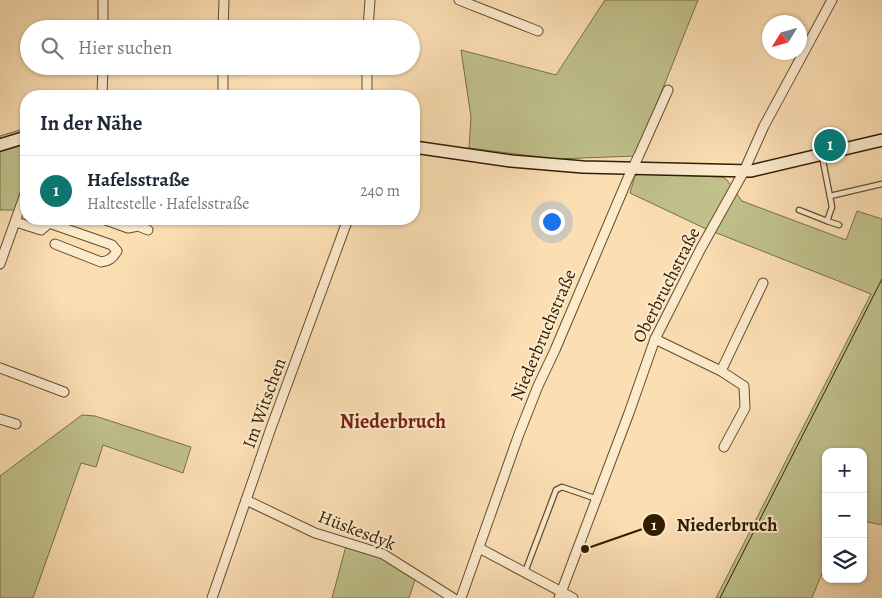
<!DOCTYPE html>
<html lang="de">
<head>
<meta charset="utf-8">
<style>
  body { margin:0; font-family:Alegreya,serif; background:#f6f6f7; color:#1f2937 }
  .controls { position:absolute; right:15px; bottom:15px; display:grid; overflow:hidden; border-radius:10px; box-shadow:0 1px 4px #0004 }
  .controls button { width:45px; height:45px; display:grid; place-items:center; padding:0; border:0; border-bottom:1px solid #e0e1e3; background:#fff; color:#1f2937; font:25px sans-serif }
  .compass { position:absolute; left:762px; top:15px; width:45px; height:45px; border-radius:50%; background:#fff; box-shadow:0 1px 4px #0004; rotate:233deg }
  .you { position:absolute; left:551px; top:221px; width:18px; height:18px; margin:-12px; border:4px solid #fff; border-radius:50%; background:#1a73e8; box-shadow:0 0 0 8px #1a73e833 }
  .badge { display:grid; place-items:center; width:32px; height:32px; border-radius:50%; background:#0f766e; color:#fff; font-size:16px; font-weight:700 }
  .pin { position:absolute; translate:-50% -50%; border:2px solid #fff; box-shadow:0 1px 5px #0006 }
  .list { margin:0; padding:0; list-style:none }
  h2 { display:flex; justify-content:space-between; align-items:center; height:65px; margin:0; padding:0 20px; font-size:21px }
  h2 small { font-size:16px; font-weight:400; color:#747a83 }
  .list li { display:grid; grid-template-columns:32px 1fr auto; gap:15px; align-items:center; box-sizing:border-box; height:70px; padding:0 20px; border-top:1px solid #e0e1e3 }
  .list b { display:block; font-size:19px; white-space:nowrap }
  .list p { margin:0; font-size:16px; white-space:nowrap; color:#747a83 }
  .list em { font-size:16px; font-style:normal; color:#747a83 }
  .icon { flex:none; width:28px; height:28px; fill:none; stroke:currentColor; stroke-width:2; stroke-linecap:round; stroke-linejoin:round }
  .map { position:relative; flex:none; width:882px; height:598px; overflow:hidden }
  .search { position:absolute; background:#fff; box-shadow:0 1px 4px #0004; left:20px; top:20px; width:400px; height:55px; display:flex; align-items:center; gap:12px; box-sizing:border-box; padding:0 18px; border-radius:28px; color:#747a83; font-size:19px }
  .panel { position:absolute; background:#fff; box-shadow:0 1px 4px #0004; left:20px; top:90px; width:400px; height:135px; border-radius:20px }
  .map>svg:first-child { display:block }
  .green { fill:#c0c18b; stroke:#796f46 }
  .lines { fill:none; stroke-linecap:round; stroke-linejoin:round }
  .lane-casing { stroke:#644d2c; stroke-width:7 }
  .street-casing { stroke:#644d2c; stroke-width:11 }
  .secondary-casing { stroke:#321d00; stroke-width:14 }
  .lane { stroke:#fceacd; stroke-width:4.5 }
  .street { stroke:#fceacd; stroke-width:9 }
  .secondary { stroke:#fceacd; stroke-width:11 }
  .tram { stroke:#321d00; stroke-width:1 }
  .labels { text-anchor:middle; dominant-baseline:central; stroke-width:4; stroke-linejoin:round; paint-order:stroke }
  .street-label { font-size:18px; fill:#321d00; stroke:#fceacd }
  .quarter-label { font-size:20px; font-weight:bold; fill:#7a1f14; stroke:#fceacd }
  .leader { fill:none; stroke:#321d00; stroke-width:2 }
  .callout-dot { fill:#321d00; stroke:#fceacd; stroke-width:2 }
  .mark-label { font-size:15px; text-anchor:middle; font-weight:bold; fill:#fff }
  .callout-label { font-size:19px; text-anchor:middle; font-weight:bold; fill:#321d00; stroke:#fceacd; stroke-width:4; stroke-linejoin:round; paint-order:stroke }
</style>
</head>
<body>
<div class="map">
<svg width="882" height="598" viewBox="0 0 882 598">
  <rect width="100%" height="100%" fill="#fbdeb2"/>
  <filter id="stains"><feTurbulence type="fractalNoise" baseFrequency=".004" numOctaves="4"/><feColorMatrix values="0 0 0 0 .2 0 0 0 0 .09 0 0 0 0 .02 0 0 0 .5 -.17"/></filter>
  <radialGradient id="worn" r=".72"><stop offset=".6" stop-color="#630" stop-opacity="0"/><stop offset="1" stop-color="#630" stop-opacity=".3"/></radialGradient>
  <g class="green">
    <polygon points="605,0 698,0 636,156 555,159 469,148 471,117 461,50 556,75"/>
    <polygon points="26,128 26,205 24,210 0,210 0,136"/>
    <polygon points="640,174 723,177 727,180 742,201 846,240 857,211 882,219 882,525 863,521 863,452 826,452 826,563 812,598 716,598 871,294 704,228 630,193 635,176"/>
    <polygon points="82,415 95,416 191,447 183,473 103,445 96,467 81,463 33,598 0,598 0,476"/>
    <polygon points="346,546 381,558 415,580 409,598 332,598"/>
  </g>
  <g class="lines">
    <defs>
      <g id="lane">
        <polyline points="830,196 882,184"/>
        <polyline points="799,210 827,221 832,207 822,156"/>
        <polyline points="827,221 839,225"/>
        <polyline points="525,572 556,490 562,487 597,499"/>
      </g>
      <g id="street">
        <polyline points="459,0 538,31"/>
        <polyline points="103,29 103,0"/>
        <polyline points="223,29 224,0"/>
        <polyline points="368,29 370,0"/>
        <polyline points="367,66 367,96"/>
        <polyline points="102,96 103,66"/>
        <polyline points="223,96 223,66"/>
        <polyline points="103,219 128,228 138,226 148,230"/>
        <path d="M16,222l25,8 8,-7 63,22 5,6c-4,7 -8,10 -16,11l-46,-18"/>
        <polyline points="0,264 26,191"/>
        <polyline points="655,339 721,371 744,386 745,408 724,447"/>
        <polyline points="0,368 64,392"/>
        <polyline points="721,371 763,283"/>
        <polyline points="0,419 16,424"/>
        <polyline points="246,500 315,533 383,554 453,598"/>
        <polyline points="479,548 573,598"/>
        <polyline points="212,598 271,428 348,219"/>
        <polyline points="461,598 519,434 538,386 555,350 628,178 639,155 668,90"/>
        <polyline points="559,598 629,413 655,339 700,250 744,171 764,126 832,0"/>
      </g>
      <g id="secondary">
        <polyline points="0,145 26,137"/>
        <polyline points="414,147 511,161 583,167 751,171 882,140"/>
      </g>
    </defs>
    <use href="#lane" class="lane-casing"/>
    <use href="#street" class="street-casing"/>
    <use href="#secondary" class="secondary-casing"/>
    <use href="#lane" class="lane"/>
    <use href="#street" class="street"/>
    <use href="#secondary" class="secondary"/>
    <polyline class="tram" points="720,598 882,279"/>
  </g>
  <g class="labels">
    <g class="street-label">
      <text transform="translate(666 285) rotate(-63)">Oberbruchstraße</text>
      <text transform="translate(543 335) rotate(-67)">Niederbruchstraße</text>
      <text transform="translate(264 403) rotate(-70)">Im Witschen</text>
      <text transform="translate(357 530) rotate(21)">Hüskesdyk</text>
    </g>
    <g class="quarter-label">
      <text x="393" y="421">Niederbruch</text>
    </g>
  </g>
  <path class="leader" d="M585 549L654 525"/>
  <g class="callout-dot">
    <circle cx="585" cy="549" r="5"/>
    <circle cx="654" cy="525" r="12"/>
  </g>
  <g class="mark-label">
    <text x="654" y="530">1</text>
  </g>
  <g class="callout-label">
    <text x="727" y="531">Niederbruch</text>
  </g>
  <rect width="100%" height="100%" filter="url(#stains)"/>
  <rect width="100%" height="100%" fill="url(#worn)"/>
</svg>
<div class="controls">
<button>+</button>
<button>−</button>
<button><svg class="icon" aria-label="layers" viewBox="0 0 24 24"><path d="M12 4l9 5-9 5-9-5zM3 14l9 5 9-5"/></svg></button>
</div>
<svg class="compass" viewBox="-18 -18 36 36"><path d="M0-13l5 13h-10z" fill="#e53935"/><path d="M0 13l5-13h-10z" fill="#747a83"/></svg>
<div class="you"></div>
<div class="pin badge" style="left:830px;top:145px">1</div>
<div class="search"><svg class="icon" aria-label="search" viewBox="0 0 24 24"><circle cx="10" cy="10" r="6"/><path d="M15 15l6 6"/></svg>Hier suchen</div>
<section class="panel">
<h2>In der Nähe<small></small></h2>
<ul class="list">
<li><span class="badge">1</span><div><b>Hafelsstraße</b><p>Haltestelle · Hafelsstraße</p></div><em>240 m</em></li>
</ul>
</section>
</div>
</body>
</html>
